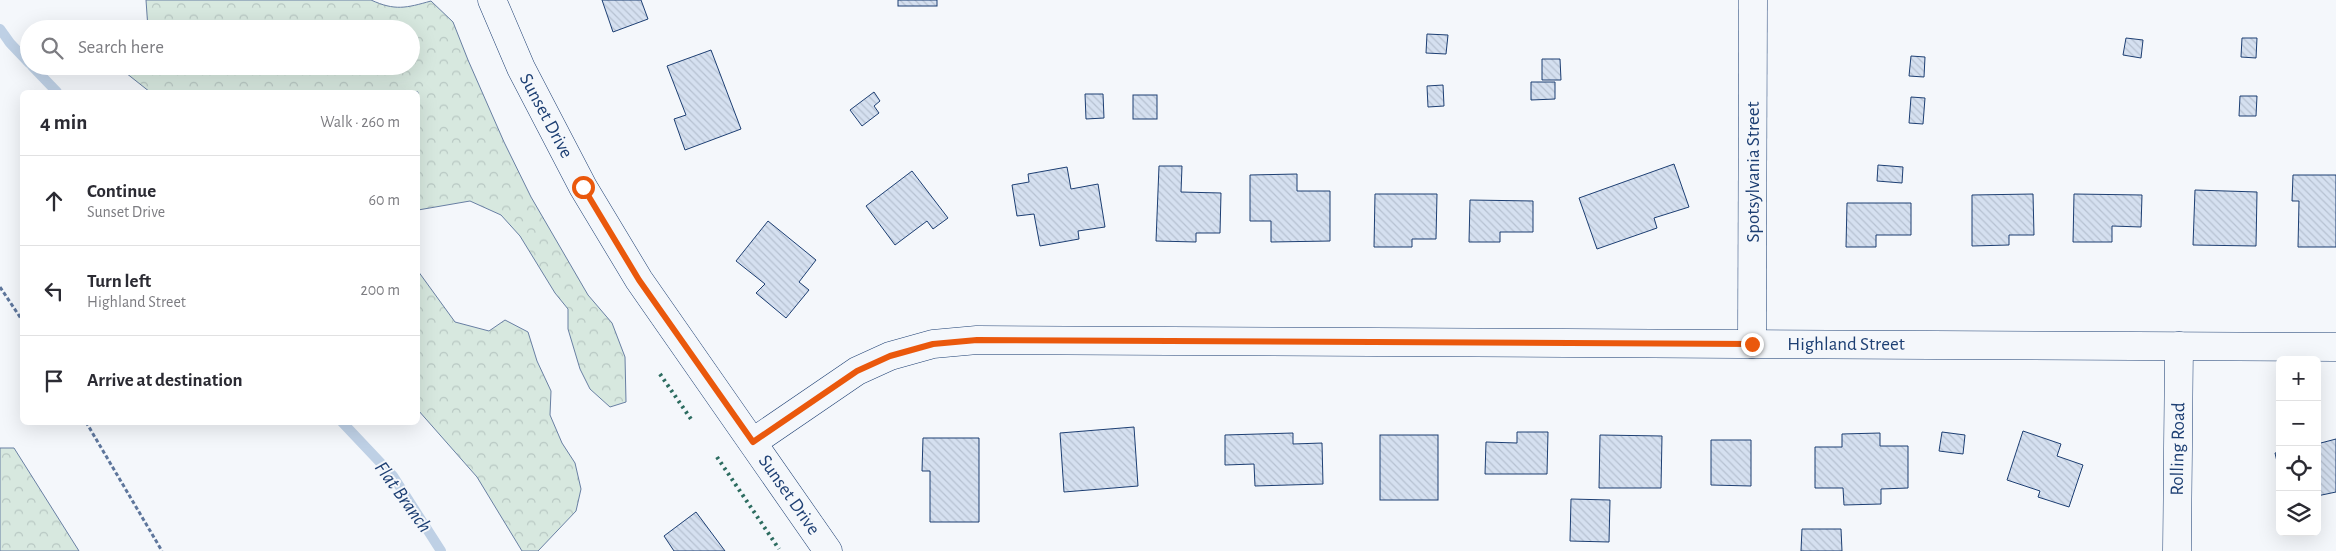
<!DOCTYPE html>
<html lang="en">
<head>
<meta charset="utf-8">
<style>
  body { margin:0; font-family:"Alegreya Sans",sans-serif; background:#f7f7f7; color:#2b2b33 }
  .controls { position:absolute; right:15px; bottom:15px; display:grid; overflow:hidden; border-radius:8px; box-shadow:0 5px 20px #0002 }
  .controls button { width:45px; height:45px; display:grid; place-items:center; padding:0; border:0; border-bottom:1px solid #e1e1e2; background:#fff; color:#2b2b33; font:25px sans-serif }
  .stop { position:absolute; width:15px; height:15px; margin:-11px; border:4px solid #ea580c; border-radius:50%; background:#fff }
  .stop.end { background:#ea580c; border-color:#fff; box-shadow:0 1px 5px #0008 }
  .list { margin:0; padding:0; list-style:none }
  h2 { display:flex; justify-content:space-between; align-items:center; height:65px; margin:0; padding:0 20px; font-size:21px }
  h2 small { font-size:16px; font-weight:400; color:#7c7c81 }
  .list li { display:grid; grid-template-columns:32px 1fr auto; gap:15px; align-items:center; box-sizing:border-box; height:90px; padding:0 20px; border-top:1px solid #e1e1e2 }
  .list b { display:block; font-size:19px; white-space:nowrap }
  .list p { margin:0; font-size:16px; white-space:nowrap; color:#7c7c81 }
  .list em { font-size:16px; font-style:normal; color:#7c7c81 }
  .icon { flex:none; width:28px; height:28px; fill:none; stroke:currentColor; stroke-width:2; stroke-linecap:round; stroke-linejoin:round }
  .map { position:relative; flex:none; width:2336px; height:551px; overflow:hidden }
  .search { position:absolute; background:#fff; box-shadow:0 5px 20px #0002; left:20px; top:20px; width:400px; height:55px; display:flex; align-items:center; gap:12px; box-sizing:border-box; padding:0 18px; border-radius:28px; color:#7c7c81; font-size:19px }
  .panel { position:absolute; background:#fff; box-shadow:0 5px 20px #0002; left:20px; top:90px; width:400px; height:335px; border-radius:8px }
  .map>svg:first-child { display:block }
  .forest { fill:url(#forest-crowns); stroke:#687fa3 }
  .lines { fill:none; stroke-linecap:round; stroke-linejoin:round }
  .stream { stroke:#bed0e5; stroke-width:10 }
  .building { fill:url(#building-back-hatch); stroke:#1d3f73 }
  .minor-casing { stroke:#1d3f73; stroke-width:29 }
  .path { stroke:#5e769c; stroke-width:3; stroke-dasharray:4 2.5; stroke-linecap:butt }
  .minor { stroke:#f4f7fb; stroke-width:28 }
  .hedge { stroke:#2c6c60; stroke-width:4; stroke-dasharray:2.5 4; stroke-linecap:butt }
  .route { stroke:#ea580c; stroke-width:6 }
  .labels { text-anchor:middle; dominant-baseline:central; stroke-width:4; stroke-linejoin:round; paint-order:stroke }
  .street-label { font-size:19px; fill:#1d3f73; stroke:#f4f7fb }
  .water-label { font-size:20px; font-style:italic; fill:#1d3f73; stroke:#f4f7fb }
</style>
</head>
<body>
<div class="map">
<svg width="2336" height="551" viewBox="0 0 2336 551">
  <defs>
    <pattern id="forest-crowns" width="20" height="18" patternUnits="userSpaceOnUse" patternTransform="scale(1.25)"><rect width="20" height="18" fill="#d7e8df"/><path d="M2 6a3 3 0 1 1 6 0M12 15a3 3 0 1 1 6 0" fill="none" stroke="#b8c8c3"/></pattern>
    <pattern id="building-back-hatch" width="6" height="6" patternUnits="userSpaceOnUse" patternTransform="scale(1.25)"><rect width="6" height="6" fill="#d5e0f0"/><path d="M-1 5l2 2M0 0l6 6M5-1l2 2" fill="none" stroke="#b6c1d1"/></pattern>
  </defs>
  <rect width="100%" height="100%" fill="#f4f7fb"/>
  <g class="forest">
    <path d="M146,0h225c24,11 35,8 60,1l22,21 15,38 36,82 27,55 57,98 24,28 13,34 1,45 -16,5 -20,-18 -10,-20 -12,-40v-20l-13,-16 -35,-57 -19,-21 -31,-14 -52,9v-118h-268l-24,-19 6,-7h279v-37h-263z"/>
    <polygon points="418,271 455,322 489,331 505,320 528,332 537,361 551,391 550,415 562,443 575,463 581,489 576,511 538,551 522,551 477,477 418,410"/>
    <polygon points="0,448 14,448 79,551 0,551"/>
  </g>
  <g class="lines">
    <g class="stream">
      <polyline points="0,29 10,43 29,63"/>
      <polyline points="32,66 57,92"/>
      <polyline points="342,422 393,476 441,551"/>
    </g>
  </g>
  <g class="building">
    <polygon points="602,0 641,0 648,19 613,32"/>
    <rect x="898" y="0" width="39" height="6"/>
    <polygon points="1427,34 1448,35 1446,54 1426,53"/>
    <polygon points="2126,38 2143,40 2141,58 2123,55"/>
    <polygon points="2242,38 2257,38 2256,58 2241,57"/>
    <polygon points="711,50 741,129 685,150 674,119 686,115 667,66"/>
    <polygon points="1911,56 1925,57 1924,77 1909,76"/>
    <polygon points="1542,59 1560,59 1561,80 1542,80"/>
    <polygon points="1531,82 1555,82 1555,99 1531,100"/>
    <polygon points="1443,85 1444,106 1428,107 1427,86"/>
    <polygon points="874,92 880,101 874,106 879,113 862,126 850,110"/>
    <polygon points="1085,94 1103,94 1104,118 1086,119"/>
    <rect x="1133" y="95" width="24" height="24"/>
    <polygon points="2240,96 2257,96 2256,116 2239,116"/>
    <polygon points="1911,97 1925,98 1923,124 1909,123"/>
    <polygon points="1674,164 1689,207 1654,218 1657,228 1597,249 1579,198"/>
    <polygon points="1878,165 1903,167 1902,183 1877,181"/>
    <polygon points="1159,166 1182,166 1181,192 1221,193 1220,233 1196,233 1196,242 1156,241"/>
    <polygon points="1067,167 1071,189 1098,184 1105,227 1078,231 1079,239 1040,246 1034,214 1017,216 1012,185 1029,182 1028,174"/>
    <polygon points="912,171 948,218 933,229 927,221 895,245 866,206"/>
    <polygon points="1297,174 1297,191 1330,191 1330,241 1271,242 1271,221 1250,221 1250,175"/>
    <polygon points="2293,175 2336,175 2336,247 2298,247 2299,201 2292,201"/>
    <polygon points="2195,190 2257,192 2256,246 2193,245"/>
    <polygon points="1375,194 1437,194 1436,239 1412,239 1412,247 1374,247"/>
    <polygon points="2033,194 2034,235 2009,235 2009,245 1972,246 1972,195"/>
    <polygon points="2074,194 2142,195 2141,227 2112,226 2112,242 2073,242"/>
    <polygon points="1470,200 1533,201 1533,232 1500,232 1500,242 1469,242"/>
    <polygon points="1847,203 1911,203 1911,235 1876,235 1876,247 1846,247"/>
    <polygon points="768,221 816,260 799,282 809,290 786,318 756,293 765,284 736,261"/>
    <polygon points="1134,427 1138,486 1064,492 1060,433"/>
    <polygon points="2023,431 2061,444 2057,456 2083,465 2069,507 2038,497 2040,491 2007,480"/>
    <polygon points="1517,432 1548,432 1547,474 1485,474 1486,442 1517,443"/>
    <polygon points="1942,432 1965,435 1963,454 1939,451"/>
    <polygon points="1293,433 1293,444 1322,443 1323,484 1255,486 1254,464 1225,465 1225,435"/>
    <polygon points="1880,433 1880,446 1908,446 1908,488 1881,489 1881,504 1844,505 1843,488 1815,488 1815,447 1842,447 1842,434"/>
    <rect x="1380" y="435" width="58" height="65"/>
    <polygon points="1600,435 1662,436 1661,488 1599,488"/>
    <polygon points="923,438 979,438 979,522 930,522 930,471 922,471"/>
    <polygon points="2336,439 2336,492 2317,496 2317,444"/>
    <polygon points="1711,440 1751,440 1751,486 1711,485"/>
    <polygon points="2280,452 2280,475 2275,453"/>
    <polygon points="1571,499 1610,500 1609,542 1570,541"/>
    <polygon points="696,512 725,551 674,551 664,536"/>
    <polygon points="1802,529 1841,529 1842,551 1801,551"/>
  </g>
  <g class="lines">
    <defs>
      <g id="minor">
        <polyline points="492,0 521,68 583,187 639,280 828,551"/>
        <polyline points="1752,344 1753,0"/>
        <polyline points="753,442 857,371 890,356 933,344 977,340 2336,347"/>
        <polyline points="2177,551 2179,346"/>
      </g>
    </defs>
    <use href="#minor" class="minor-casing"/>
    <g class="path">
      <polyline points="0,287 22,320"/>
      <polyline points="86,422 162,551"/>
    </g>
    <use href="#minor" class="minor"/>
    <g class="hedge">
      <polyline points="660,374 693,422"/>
      <polyline points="717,457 779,549"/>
    </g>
  </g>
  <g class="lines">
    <polyline class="route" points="583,187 639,280 753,442 857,371 890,356 933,344 977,340 1752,344"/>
  </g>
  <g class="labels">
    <g class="street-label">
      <text transform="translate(546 116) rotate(62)">Sunset Drive</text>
      <text transform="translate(1753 172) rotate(-90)">Spotsylvania Street</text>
      <text x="1846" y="344">Highland Street</text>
      <text transform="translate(2178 449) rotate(-89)">Rolling Road</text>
      <text transform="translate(789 495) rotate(55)">Sunset Drive</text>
    </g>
    <g class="water-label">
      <text transform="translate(403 497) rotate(54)">Flat Branch</text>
    </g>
  </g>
</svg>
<div class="controls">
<button>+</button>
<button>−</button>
<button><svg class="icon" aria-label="locate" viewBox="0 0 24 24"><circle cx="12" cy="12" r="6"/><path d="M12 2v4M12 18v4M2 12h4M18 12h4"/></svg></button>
<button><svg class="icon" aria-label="layers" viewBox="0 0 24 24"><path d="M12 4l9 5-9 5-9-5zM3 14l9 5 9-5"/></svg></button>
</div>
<div class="stop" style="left:583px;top:187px"></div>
<div class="stop end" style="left:1752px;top:344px"></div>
<div class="search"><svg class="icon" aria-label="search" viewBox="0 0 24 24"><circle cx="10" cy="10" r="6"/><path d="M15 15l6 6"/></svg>Search here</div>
<section class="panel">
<h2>4 min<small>Walk · 260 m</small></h2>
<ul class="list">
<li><svg class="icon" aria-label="ahead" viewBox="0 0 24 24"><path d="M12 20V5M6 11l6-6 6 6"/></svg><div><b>Continue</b><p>Sunset Drive</p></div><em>60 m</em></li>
<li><svg class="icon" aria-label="left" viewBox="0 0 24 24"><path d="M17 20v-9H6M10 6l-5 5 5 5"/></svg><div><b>Turn left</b><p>Highland Street</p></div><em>200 m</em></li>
<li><svg class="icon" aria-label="arrive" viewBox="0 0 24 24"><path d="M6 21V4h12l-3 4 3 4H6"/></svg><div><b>Arrive at destination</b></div></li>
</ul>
</section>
</div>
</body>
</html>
